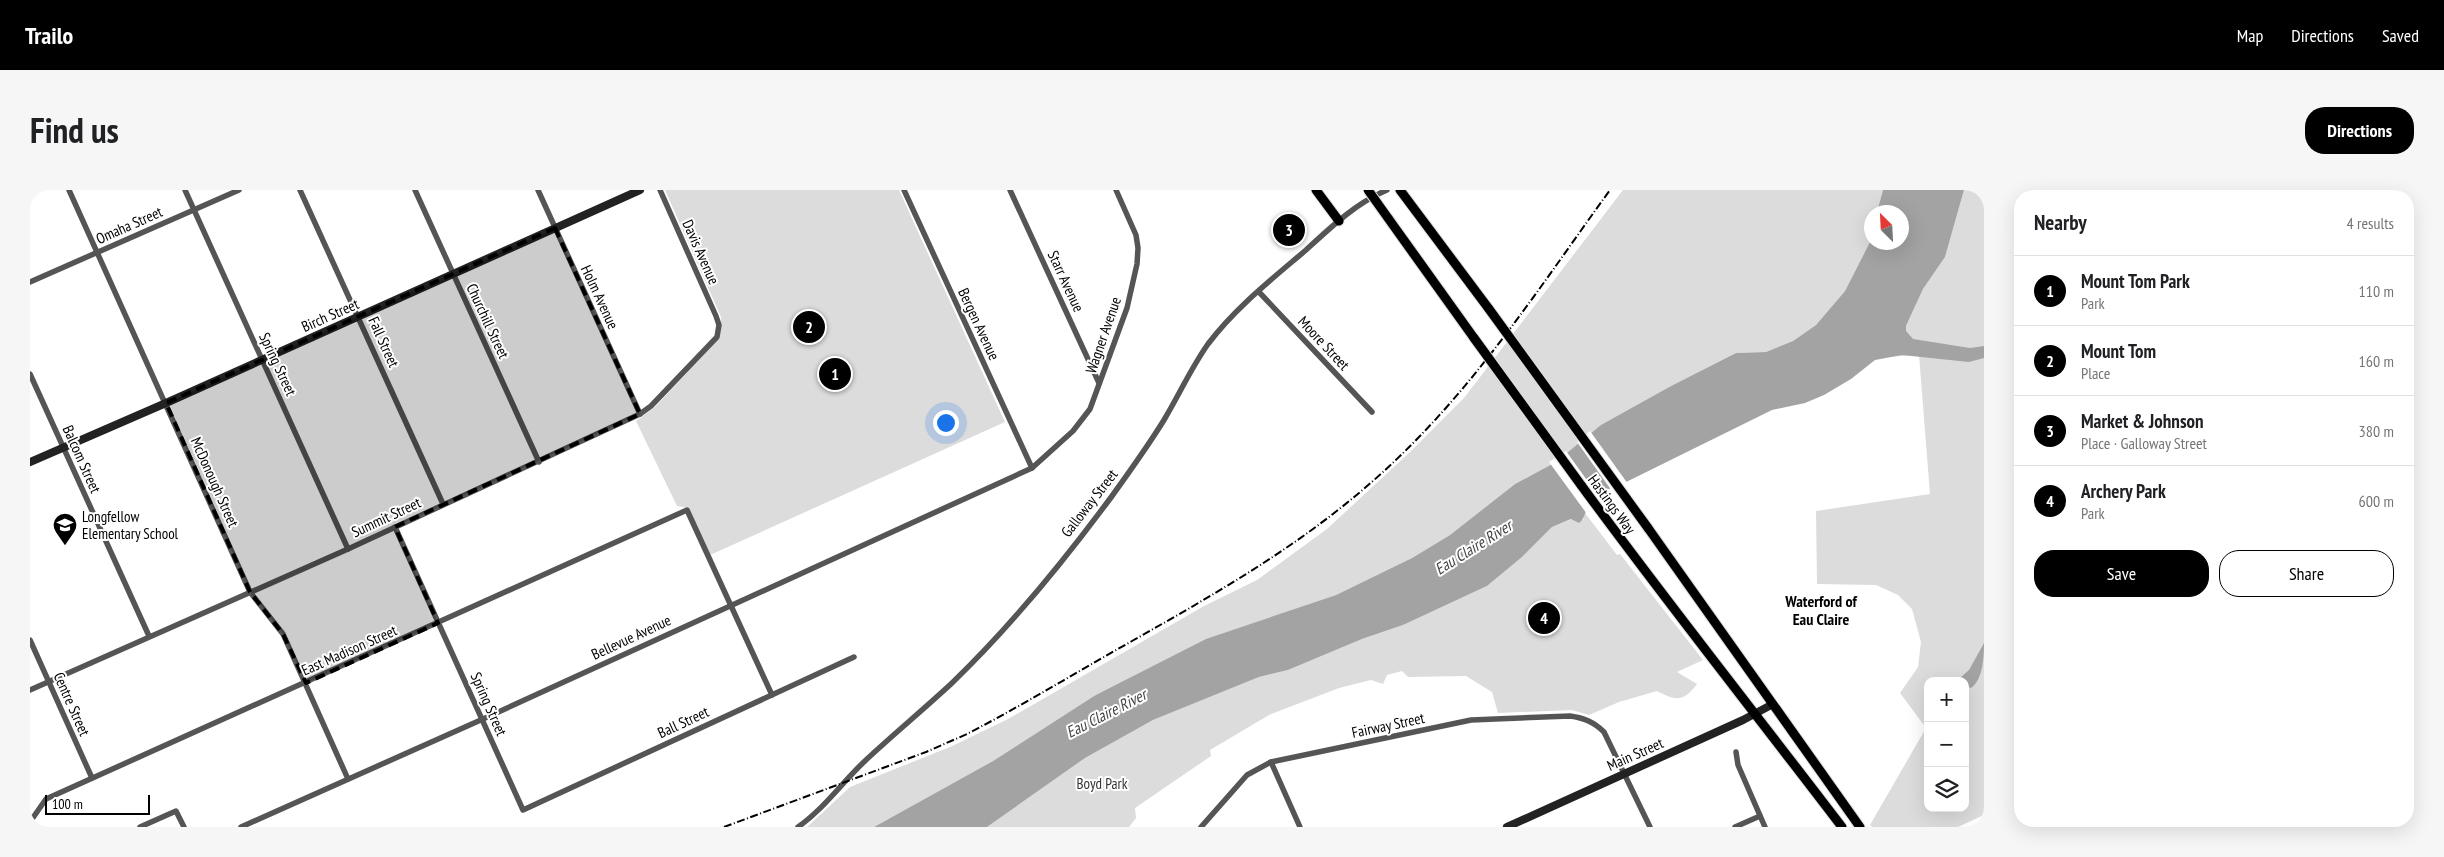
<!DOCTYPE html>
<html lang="en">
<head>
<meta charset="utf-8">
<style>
  body { margin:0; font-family:"PT Sans Narrow",sans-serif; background:#f6f6f6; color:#202124 }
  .controls { position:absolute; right:15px; bottom:15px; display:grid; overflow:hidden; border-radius:10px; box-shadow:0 5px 20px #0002 }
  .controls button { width:45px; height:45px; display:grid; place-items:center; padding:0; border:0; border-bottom:1px solid #e0e0e0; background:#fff; color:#202124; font:25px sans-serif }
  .compass { position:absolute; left:1834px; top:15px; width:45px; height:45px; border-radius:50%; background:#fff; box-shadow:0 5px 20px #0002; rotate:336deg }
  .scale { position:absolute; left:15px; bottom:12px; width:105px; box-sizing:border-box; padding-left:5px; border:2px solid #000; border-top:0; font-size:14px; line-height:18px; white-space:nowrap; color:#000; -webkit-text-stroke:4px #fff; paint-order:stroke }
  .you { position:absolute; left:915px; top:232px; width:18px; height:18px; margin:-12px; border:4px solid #fff; border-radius:50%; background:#1a73e8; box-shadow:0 0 0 8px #1a73e833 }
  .badge { display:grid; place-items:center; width:32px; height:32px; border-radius:50%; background:#000; color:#fff; font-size:16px; font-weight:700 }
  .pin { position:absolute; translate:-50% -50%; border:2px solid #fff; box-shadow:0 1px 5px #0006 }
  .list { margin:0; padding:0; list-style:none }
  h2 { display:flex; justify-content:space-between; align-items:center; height:65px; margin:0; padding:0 20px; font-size:21px }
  h2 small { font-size:16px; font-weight:400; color:#757577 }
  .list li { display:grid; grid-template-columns:32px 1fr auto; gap:15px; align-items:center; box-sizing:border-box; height:70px; padding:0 20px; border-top:1px solid #e0e0e0 }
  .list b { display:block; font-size:19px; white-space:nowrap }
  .list p { margin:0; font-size:16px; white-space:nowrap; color:#757577 }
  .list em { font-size:16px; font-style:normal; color:#757577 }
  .actions { display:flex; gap:10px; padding:15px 20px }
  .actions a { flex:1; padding:11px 0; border:1px solid #000; border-radius:20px; text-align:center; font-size:18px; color:#000 }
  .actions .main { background:#000; color:#fff }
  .icon { flex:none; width:28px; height:28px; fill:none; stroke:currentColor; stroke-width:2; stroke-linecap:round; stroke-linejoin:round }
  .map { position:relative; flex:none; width:1954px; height:637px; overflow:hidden; border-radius:20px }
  header { display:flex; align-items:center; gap:30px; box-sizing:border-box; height:70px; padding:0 25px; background:#000; color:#fff }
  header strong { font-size:24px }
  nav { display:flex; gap:28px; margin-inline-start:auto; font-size:18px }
  .intro { display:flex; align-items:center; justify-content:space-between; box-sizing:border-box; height:120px; padding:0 30px }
  h1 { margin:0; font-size:35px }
  .button { padding:12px 22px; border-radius:20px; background:#000; color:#fff; font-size:18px; font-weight:700 }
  main { display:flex; gap:30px; padding:0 30px }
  aside { flex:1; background:#fff; border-radius:20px; box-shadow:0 5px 20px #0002 }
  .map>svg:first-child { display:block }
  .green { fill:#dcdcdc; fill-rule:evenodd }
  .water { fill:#a3a3a3 }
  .pier { fill:#fff }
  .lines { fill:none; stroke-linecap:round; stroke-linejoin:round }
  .primary-casing { stroke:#dbdbdb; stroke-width:11 }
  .street { stroke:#555; stroke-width:5.5 }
  .secondary { stroke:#222; stroke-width:8 }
  .primary { stroke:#000; stroke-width:9 }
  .rail { stroke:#000; stroke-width:2; stroke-dasharray:8 2.5 1 2.5; stroke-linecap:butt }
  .primary-bridge-casing { stroke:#dbdbdb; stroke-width:11; stroke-linecap:butt }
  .primary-bridge { stroke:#000; stroke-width:9 }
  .marked { fill:#000; fill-opacity:0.2; stroke:#000; stroke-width:4; stroke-dasharray:10 6; stroke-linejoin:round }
  .labels { text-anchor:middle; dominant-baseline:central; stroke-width:4; stroke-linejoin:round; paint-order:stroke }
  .street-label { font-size:15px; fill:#000; stroke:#fff }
  .poi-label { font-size:15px; fill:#000; stroke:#fff; text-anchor:start }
  .park-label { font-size:15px; fill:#333; stroke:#fff }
  .water-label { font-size:16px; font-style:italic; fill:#444; stroke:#fff }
  .neighbourhood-label { font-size:16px; font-weight:bold; fill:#000; stroke:#fff }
</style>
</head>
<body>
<header>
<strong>Trailo</strong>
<nav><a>Map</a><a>Directions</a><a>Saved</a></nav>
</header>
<div class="intro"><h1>Find us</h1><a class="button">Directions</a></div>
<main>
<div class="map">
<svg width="1954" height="637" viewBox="0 0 1954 637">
  <rect width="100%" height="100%" fill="#fff"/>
  <g class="green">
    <polygon points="635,0 869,0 975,232 680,365 658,318 647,316 606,231 625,217 690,148 691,127"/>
    <polygon points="1593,0 1853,0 1847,22 1842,22 1840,52 1815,101 1786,135 1763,151 1736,162 1706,163 1643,195 1526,272 1485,294 1420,345 1382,368 1306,405 1262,420 1064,506 963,571 844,637 777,637 820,597 920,557 978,529 1174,416 1227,390 1297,339 1380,262 1434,208"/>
    <path d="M1934,0h20v625l-26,12h-86l-2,-2 56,-97 -26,-35 18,-26 3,-25 -9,-33 -14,-14 -22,-10 -59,-1 -1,-73 114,-17 -11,-139 -35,2 22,-26v-5l17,-37 22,-32zM1898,491h37v127h-37z"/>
    <path d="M1555,323l32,42 3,-1 83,106 -26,12 20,12c-13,17 -20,18 -40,7l-38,11 -30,13 -17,-5 -74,3 -6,-21 -26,-16 -58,1 -6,-6 -15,4 -4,9 -12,-4 -32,8 -70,27 -59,35 1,6 -76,52 1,10 -7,9h-142l98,-69 68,-38 106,-43 29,-7 74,-31 41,-14 84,-39 35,-29 30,-30 20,-8 11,1z"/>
  </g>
  <g class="water">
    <path d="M1853,0h81l-19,67 -22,32 -17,37v5l7,8 57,9 14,-2v12l-15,4 -67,-7 -27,5 -24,19 -27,16 -19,8 -33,7 -154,76c-9,3 -22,6 -28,16 -5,7 -4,16 -11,21l-8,-4 -19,8 -30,30 -35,29 -84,39 -41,14 -74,31 -29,7 -106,43 -68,38 -98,69h-113l119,-66 101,-65 112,-57 130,-44 76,-37 38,-23 65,-51 41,-22 45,-37 72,-40 63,-32 30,-1 27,-11 23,-16 29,-34 25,-49 1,-7 1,7h30v-30h-25z"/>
    <path d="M1954,453c0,14 -1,37 -13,45l-6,-2v-5h-4l-1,-3 9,-8z"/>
  </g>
  <g class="pier">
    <polygon points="1560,241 1598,294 1582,301 1547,252"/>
    <polygon points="1536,261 1569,307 1562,312 1557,324 1519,272"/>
  </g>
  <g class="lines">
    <defs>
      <g id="primary">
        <polyline points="1286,0 1309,31"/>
        <polyline points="1370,0 1459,119"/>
        <polyline points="1358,28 1444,148"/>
        <path d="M1551,295c85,116 174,228 261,342"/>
        <polyline points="1618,338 1830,637"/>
      </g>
    </defs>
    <use href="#primary" class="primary-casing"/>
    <g class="street">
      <polyline points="39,0 220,402 253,444 318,589"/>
      <polyline points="155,0 318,359"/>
      <polyline points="270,0 413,314"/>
      <polyline points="385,0 509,272"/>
      <polyline points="508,0 610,224"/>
      <polyline points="874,0 1002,278"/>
      <polyline points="980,0 1069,193"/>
      <polyline points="0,92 209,0"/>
      <polyline points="1229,102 1342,222"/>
      <polyline points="0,184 119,446"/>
      <polyline points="365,337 493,620 824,467"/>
      <polyline points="0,450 62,588"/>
      <polyline points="0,500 318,359 610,224 621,216 687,147 689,135 686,126 630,0"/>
      <polyline points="1706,562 1708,575 1735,637"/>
      <polyline points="1241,572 1270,637"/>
      <polyline points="0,632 16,609 657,320 742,505"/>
      <polyline points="110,637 146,621 154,637"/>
      <polyline points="211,637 453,529 1002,278 1043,241 1060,219 1097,118 1107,74 1108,58 1106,45 1086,0"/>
      <path d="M768,637c27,-19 45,-46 69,-68 28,-26 57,-50 85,-76 58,-56 112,-122 160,-187 18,-25 36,-50 52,-76 15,-25 27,-52 44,-76 27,-36 64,-65 98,-94 25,-23 50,-47 81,-60"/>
      <path d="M1171,637l46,-52 24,-13 200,-42 99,-4c14,2 24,6 34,16l46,95"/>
      <polyline points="1705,637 1730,626"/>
    </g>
    <g class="secondary">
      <polyline points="0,272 136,213 610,0"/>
      <polyline points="1477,637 1713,530 1743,514"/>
    </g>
    <use href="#primary" class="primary"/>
    <path class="rail" d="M694,637l202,-75 41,-18c56,-29 110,-62 165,-93 106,-60 200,-114 286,-203 73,-75 131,-164 192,-248"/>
    <defs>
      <g id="primary-bridge">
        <polyline points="1338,0 1358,28"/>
        <polyline points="1459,119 1618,338"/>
        <polyline points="1444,148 1551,295"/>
      </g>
    </defs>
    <use href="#primary-bridge" class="primary-bridge-casing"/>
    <use href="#primary-bridge" class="primary-bridge"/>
  </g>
  <path class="marked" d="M525,38l85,186 -245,113 43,96 -132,60 -23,-49 -33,-42 -84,-189z"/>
  <defs>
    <symbol id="school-pin" viewBox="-11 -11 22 30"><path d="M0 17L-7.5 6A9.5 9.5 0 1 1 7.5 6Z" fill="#000" stroke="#fff"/><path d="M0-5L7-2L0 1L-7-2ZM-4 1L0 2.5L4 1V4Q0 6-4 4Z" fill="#fff"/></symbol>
  </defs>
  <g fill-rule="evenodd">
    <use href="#school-pin" x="21" y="321" width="28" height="38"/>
  </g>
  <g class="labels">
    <g class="street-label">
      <text transform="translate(99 35) rotate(-24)">Omaha Street</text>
      <text transform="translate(671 62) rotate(66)">Davis Avenue</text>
      <text transform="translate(1036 91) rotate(65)">Starr Avenue</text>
      <text transform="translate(570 107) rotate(65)">Holm Avenue</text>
      <text transform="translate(300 125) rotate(-24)">Birch Street</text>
      <text transform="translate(458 131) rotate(65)">Churchill Street</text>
      <text transform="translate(949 134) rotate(65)">Bergen Avenue</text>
      <text transform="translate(1073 145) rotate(-71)">Wagner Avenue</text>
      <text transform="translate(354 152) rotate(66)">Fall Street</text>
      <text transform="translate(1294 153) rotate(47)">Moore Street</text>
      <text transform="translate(248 174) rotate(65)">Spring Street</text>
      <text transform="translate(52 269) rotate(66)">Balcom Street</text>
      <text transform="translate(185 292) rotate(66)">McDonough Street</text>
      <text transform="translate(1059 313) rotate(-52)">Galloway Street</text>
      <text transform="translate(1582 314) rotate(54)">Hastings Way</text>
      <text transform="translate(356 327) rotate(-25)">Summit Street</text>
      <text transform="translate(601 447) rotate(-25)">Bellevue Avenue</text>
      <text transform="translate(319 460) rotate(-24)">East Madison Street</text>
      <text transform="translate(42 514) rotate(66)">Centre Street</text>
      <text transform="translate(459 514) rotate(66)">Spring Street</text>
      <text transform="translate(653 532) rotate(-25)">Ball Street</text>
      <text transform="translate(1358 535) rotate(-12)">Fairway Street</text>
      <text transform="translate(1605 564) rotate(-24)">Main Street</text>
    </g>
    <g class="poi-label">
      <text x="52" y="326">Longfellow<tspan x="52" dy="17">Elementary School</tspan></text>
    </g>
    <g class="park-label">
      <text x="1072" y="593">Boyd Park</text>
    </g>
    <g class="water-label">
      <text transform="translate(1443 357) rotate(-32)">Eau Claire River</text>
      <text transform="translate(1076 523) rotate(-27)">Eau Claire River</text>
    </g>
    <g class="neighbourhood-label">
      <text x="1791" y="411">Waterford of<tspan x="1791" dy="18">Eau Claire</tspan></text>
    </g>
  </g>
</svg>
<div class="controls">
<button>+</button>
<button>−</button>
<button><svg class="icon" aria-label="layers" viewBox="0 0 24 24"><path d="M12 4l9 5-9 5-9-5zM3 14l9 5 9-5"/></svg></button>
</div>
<svg class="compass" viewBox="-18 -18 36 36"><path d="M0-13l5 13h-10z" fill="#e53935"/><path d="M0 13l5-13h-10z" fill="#757577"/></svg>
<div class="scale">100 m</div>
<div class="you"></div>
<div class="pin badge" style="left:805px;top:184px">1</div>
<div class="pin badge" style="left:779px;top:137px">2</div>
<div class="pin badge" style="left:1259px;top:40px">3</div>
<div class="pin badge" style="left:1514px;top:428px">4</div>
</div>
<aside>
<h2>Nearby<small>4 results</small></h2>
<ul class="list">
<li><span class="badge">1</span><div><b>Mount Tom Park</b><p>Park</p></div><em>110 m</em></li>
<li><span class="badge">2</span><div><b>Mount Tom</b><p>Place</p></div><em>160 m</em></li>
<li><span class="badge">3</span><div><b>Market &amp; Johnson</b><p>Place · Galloway Street</p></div><em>380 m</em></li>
<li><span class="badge">4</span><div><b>Archery Park</b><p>Park</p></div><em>600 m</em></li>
</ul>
<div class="actions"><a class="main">Save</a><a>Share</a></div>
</aside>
</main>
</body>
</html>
